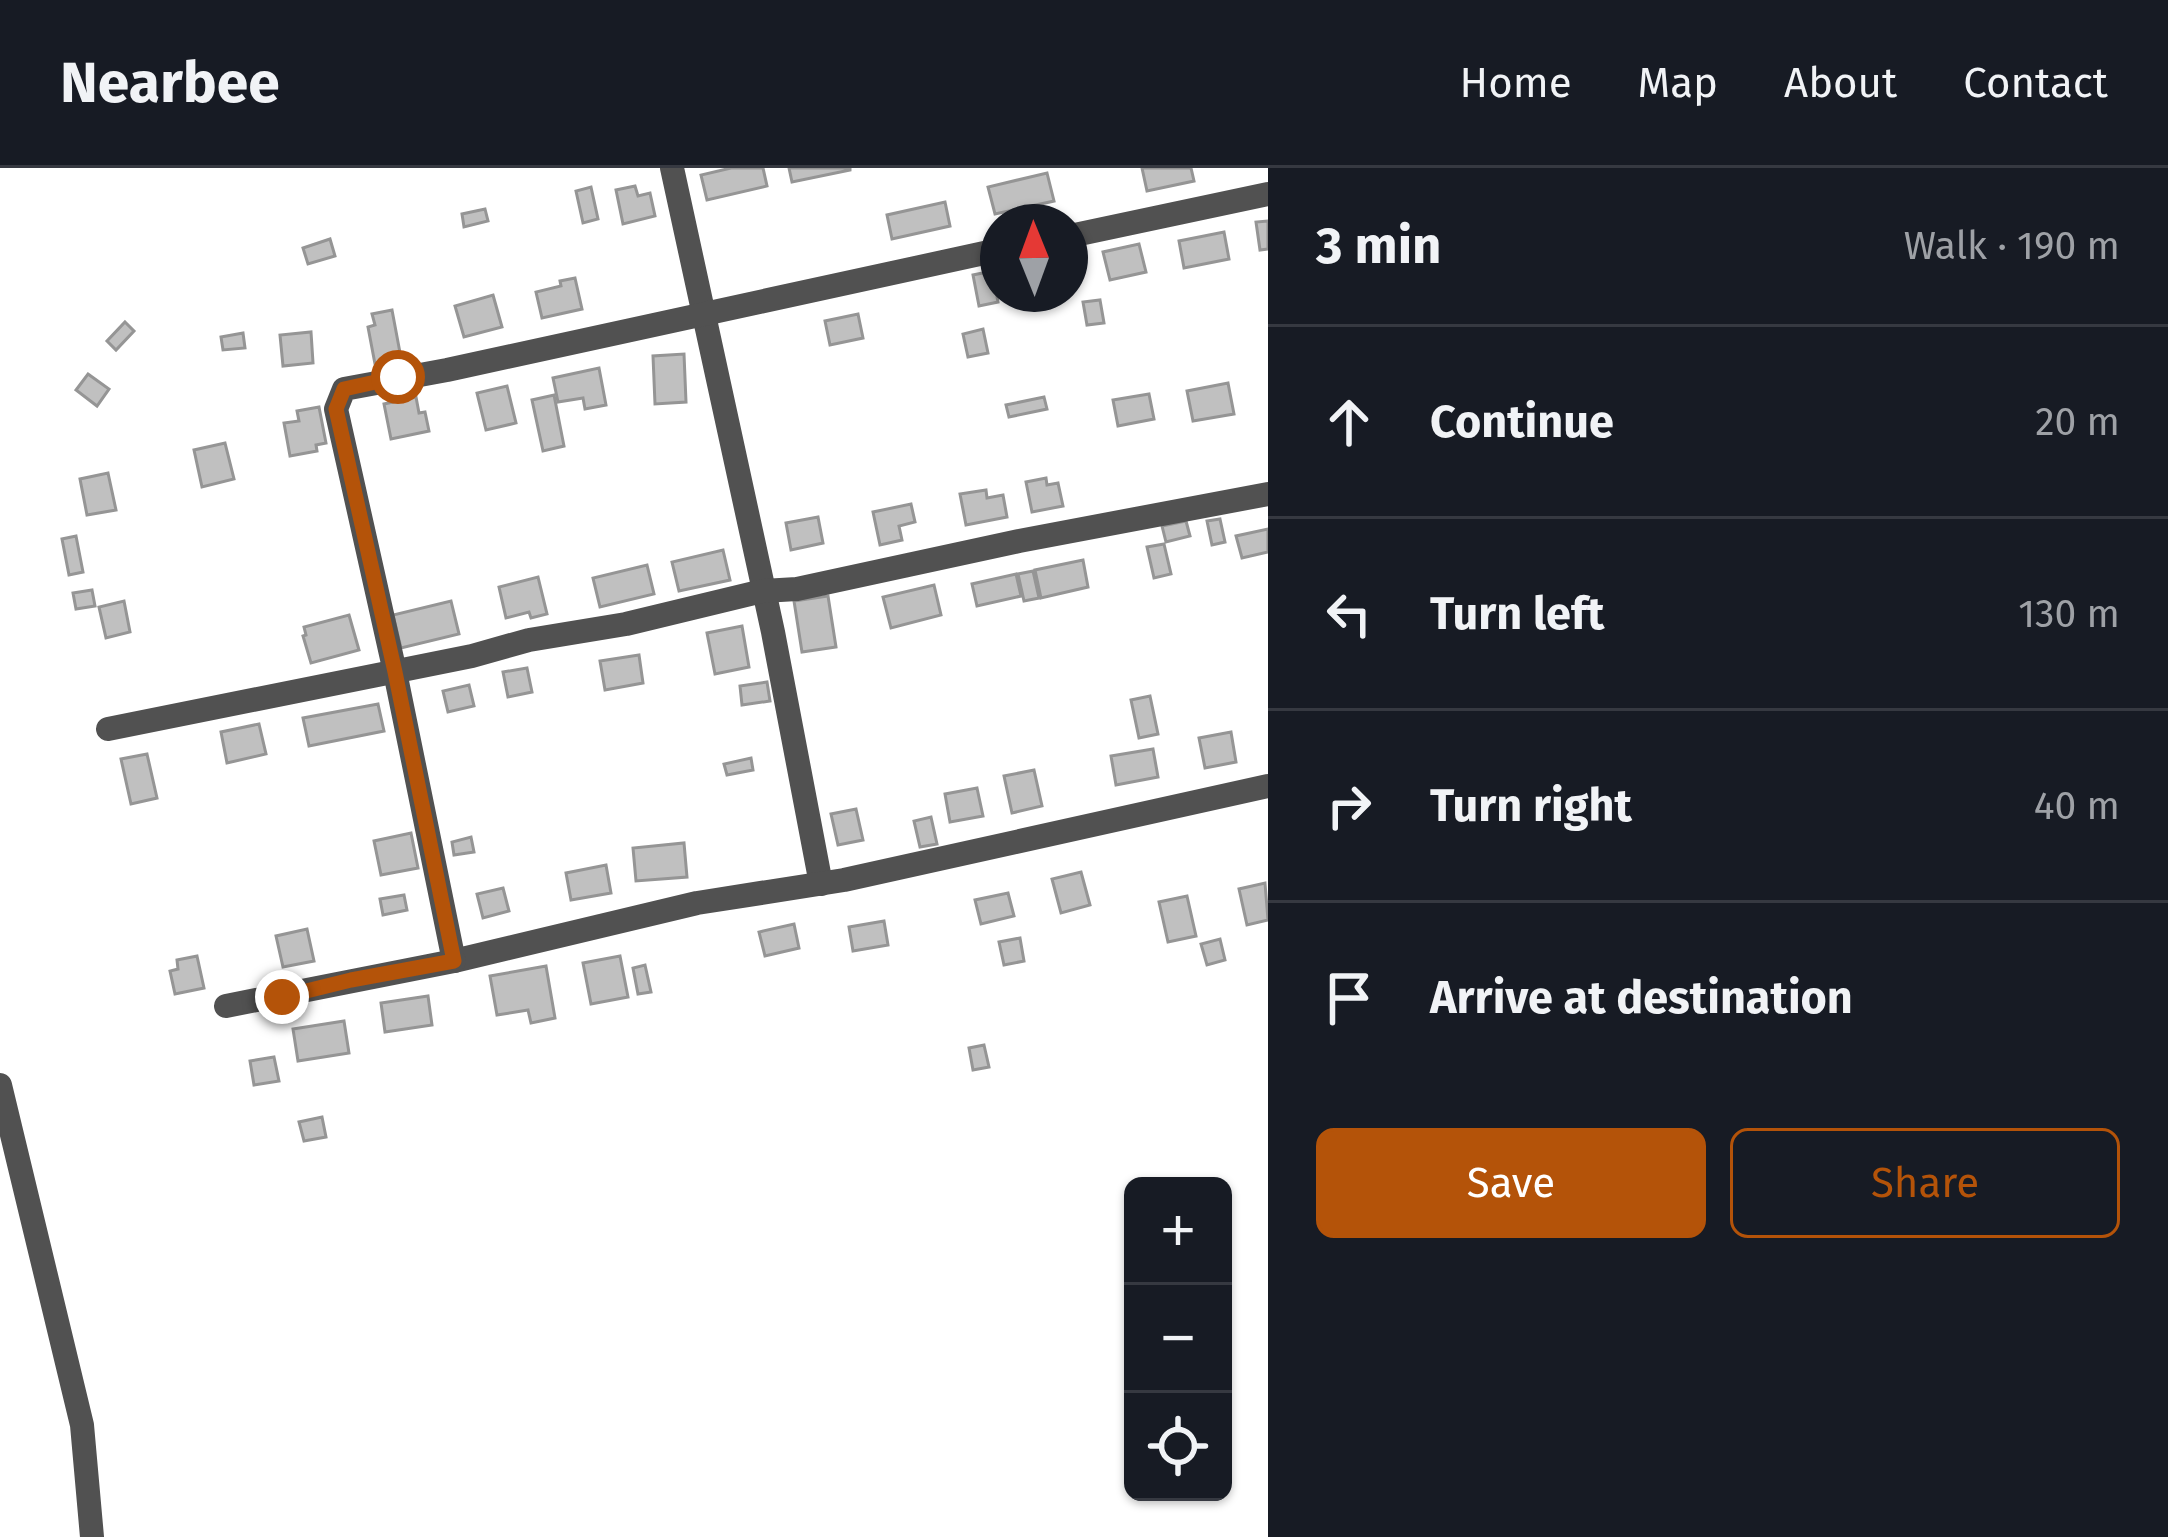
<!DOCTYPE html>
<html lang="en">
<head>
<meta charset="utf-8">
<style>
  body { margin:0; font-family:"Fira Sans",sans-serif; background:#242831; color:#f1f3f6 }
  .controls { position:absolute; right:36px; bottom:36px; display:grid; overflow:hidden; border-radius:18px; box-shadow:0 3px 9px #0004 }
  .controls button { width:108px; height:108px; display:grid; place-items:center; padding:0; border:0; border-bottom:3px solid #363941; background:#171b24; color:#f1f3f6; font:60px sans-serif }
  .compass { position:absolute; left:980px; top:36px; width:108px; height:108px; border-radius:50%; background:#171b24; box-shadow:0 3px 9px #0004; rotate:359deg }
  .stop { position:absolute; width:36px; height:36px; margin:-27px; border:9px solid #b45309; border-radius:50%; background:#fff }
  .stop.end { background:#b45309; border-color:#fff; box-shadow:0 3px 12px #0008 }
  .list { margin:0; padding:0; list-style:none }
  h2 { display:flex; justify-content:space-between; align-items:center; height:156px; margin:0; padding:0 48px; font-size:51px }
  h2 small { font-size:39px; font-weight:400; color:#9ea1a6 }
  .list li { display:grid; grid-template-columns:78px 1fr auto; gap:36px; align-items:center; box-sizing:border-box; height:192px; padding:0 48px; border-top:3px solid #363941 }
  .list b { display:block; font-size:45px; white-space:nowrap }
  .list em { font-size:39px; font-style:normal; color:#9ea1a6 }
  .actions { display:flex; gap:24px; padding:36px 48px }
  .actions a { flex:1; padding:27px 0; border:3px solid #b45309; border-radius:18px; text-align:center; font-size:42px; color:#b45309 }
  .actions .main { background:#b45309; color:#fff }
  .icon { flex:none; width:66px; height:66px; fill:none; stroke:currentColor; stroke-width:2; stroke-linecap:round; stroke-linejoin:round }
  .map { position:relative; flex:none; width:1268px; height:1369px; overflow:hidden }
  header { display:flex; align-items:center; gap:72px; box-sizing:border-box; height:168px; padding:0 60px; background:#171b24; border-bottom:3px solid #363941 }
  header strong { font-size:57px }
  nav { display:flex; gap:66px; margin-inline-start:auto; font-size:42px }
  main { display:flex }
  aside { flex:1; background:#171b24 }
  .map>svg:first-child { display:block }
  .building { fill:#c0c0c0; stroke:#959595; stroke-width:3 }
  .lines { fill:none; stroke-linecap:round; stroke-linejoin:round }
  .minor { stroke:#515151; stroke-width:24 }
  .route { stroke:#b45309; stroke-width:15 }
</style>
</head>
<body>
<header>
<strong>Nearbee</strong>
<nav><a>Home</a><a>Map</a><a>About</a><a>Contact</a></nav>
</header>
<main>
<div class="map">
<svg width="1268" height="1369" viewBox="0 0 1268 1369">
  <rect width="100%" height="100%" fill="#fff"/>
  <g class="building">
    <polygon points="731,0 763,0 767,18 707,32 701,7"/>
    <polygon points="789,0 850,0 850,2 792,14"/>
    <polygon points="1142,0 1191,0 1194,13 1147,23"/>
    <polygon points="1047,5 1054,33 995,46 988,19"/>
    <polygon points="635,18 638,28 650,25 655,48 623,56 616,22"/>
    <polygon points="591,19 598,51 583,55 576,23"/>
    <polygon points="945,34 950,58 892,71 887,47"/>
    <polygon points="485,41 488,53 464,59 462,46"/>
    <polygon points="1268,53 1268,81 1260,82 1256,54"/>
    <polygon points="1224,64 1229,91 1184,100 1179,73"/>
    <polygon points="330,71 335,88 308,96 303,80"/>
    <polygon points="1139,76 1146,104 1110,112 1103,84"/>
    <polygon points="992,103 998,134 979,138 973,107"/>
    <polygon points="575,110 582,141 542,150 536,124 561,118 560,113"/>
    <polygon points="1011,126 1059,126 1013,136"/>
    <polygon points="493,127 502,159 464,169 455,138"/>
    <polygon points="1100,132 1104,155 1087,157 1083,134"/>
    <polygon points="392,142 401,190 375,196 368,159 375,157 372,146"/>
    <polygon points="858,146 863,170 830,177 825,153"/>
    <polygon points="125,154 134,163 116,182 107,173"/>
    <polygon points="983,161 988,185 968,189 963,166"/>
    <polygon points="311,164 313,195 283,198 280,167"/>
    <polygon points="243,165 245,180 223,182 221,169"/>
    <polygon points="684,186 686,234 655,236 653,188"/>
    <polygon points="599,200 606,237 585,241 583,230 558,234 553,210"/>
    <polygon points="88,206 109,221 97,238 76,222"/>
    <polygon points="1228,215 1234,246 1193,253 1187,223"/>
    <polygon points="507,218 516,255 486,262 477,225"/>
    <polygon points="1149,226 1154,251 1118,258 1113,232"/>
    <polygon points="554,227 564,278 543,283 532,232"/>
    <polygon points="416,229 419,245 425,244 429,263 391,271 384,236"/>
    <polygon points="1044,229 1047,241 1009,249 1006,237"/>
    <polygon points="319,239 326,275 316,277 317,283 290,288 284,255 299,253 297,243"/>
    <polygon points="225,275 234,311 202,319 194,282"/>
    <polygon points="108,305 116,342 87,347 80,311"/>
    <polygon points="1046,310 1047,317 1058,315 1063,338 1032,344 1026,314"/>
    <polygon points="986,322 987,330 1003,327 1007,349 966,357 960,326"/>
    <polygon points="911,336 915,354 899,358 902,372 880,377 873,344"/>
    <polygon points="818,349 823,375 791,382 786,355"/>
    <polygon points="1220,351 1225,374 1212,377 1207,353"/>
    <polygon points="1186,353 1190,368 1166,374 1162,358"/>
    <polygon points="1268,361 1268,384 1242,390 1236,368"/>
    <polygon points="76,368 83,404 69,407 62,371"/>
    <polygon points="1164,376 1171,406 1154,410 1147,379"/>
    <polygon points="723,382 730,412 679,423 672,394"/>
    <polygon points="1083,392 1088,419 1041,430 1035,402"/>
    <polygon points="647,397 654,426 600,439 593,410"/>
    <polygon points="1033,403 1039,430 1024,433 1018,406"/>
    <polygon points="1016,406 1021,428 977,438 972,416"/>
    <polygon points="538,409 547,446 531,450 529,444 506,450 499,419"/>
    <polygon points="934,417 941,447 891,460 883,429"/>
    <polygon points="92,422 95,438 76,441 73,425"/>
    <polygon points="828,428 836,479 802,484 794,433"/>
    <polygon points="124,433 130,464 106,470 99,439"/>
    <polygon points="451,433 459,466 401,480 393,447"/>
    <polygon points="349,447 359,482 311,495 303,468 306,467 304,459"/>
    <polygon points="742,458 749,499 715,506 707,465"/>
    <polygon points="639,487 643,515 605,522 600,493"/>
    <polygon points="527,500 532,524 508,529 503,504"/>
    <polygon points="767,514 770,533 742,537 740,518"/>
    <polygon points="469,517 474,538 448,544 443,523"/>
    <polygon points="1150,528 1158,566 1139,570 1131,532"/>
    <polygon points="378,536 384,563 309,578 303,550"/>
    <polygon points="259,556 266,586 227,595 221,564"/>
    <polygon points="1231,564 1236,594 1205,600 1199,570"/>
    <polygon points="1153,581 1158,609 1116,617 1111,588"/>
    <polygon points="147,586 157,630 131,636 121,591"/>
    <polygon points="751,590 753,602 727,607 724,596"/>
    <polygon points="1034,602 1042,638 1012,645 1004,608"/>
    <polygon points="977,620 983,648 950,654 945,626"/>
    <polygon points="856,641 863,672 838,677 831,646"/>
    <polygon points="931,649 937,676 920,679 914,653"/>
    <polygon points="411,665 418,700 381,707 374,673"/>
    <polygon points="471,669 474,684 454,687 452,674"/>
    <polygon points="684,675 687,709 636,713 633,680"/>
    <polygon points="606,697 611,725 571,732 566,705"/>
    <polygon points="1081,704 1090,737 1061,745 1052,711"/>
    <polygon points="1265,715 1268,752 1247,757 1239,721"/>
    <polygon points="503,720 509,743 483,750 477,726"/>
    <polygon points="1008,725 1014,748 981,756 975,732"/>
    <polygon points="404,727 407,742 383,747 380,731"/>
    <polygon points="1187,728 1196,768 1168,774 1159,734"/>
    <polygon points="884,753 888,777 853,783 849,759"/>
    <polygon points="794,756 799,780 765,788 759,764"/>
    <polygon points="307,761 314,793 283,799 276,768"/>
    <polygon points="1020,770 1024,793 1004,797 999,774"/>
    <polygon points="1220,771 1225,792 1207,797 1201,776"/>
    <polygon points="197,788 204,820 175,826 170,803 178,801 177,792"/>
    <polygon points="620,788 628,829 591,836 583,795"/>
    <polygon points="645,797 651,824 638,826 633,800"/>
    <polygon points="546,798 555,850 531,855 528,842 497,847 490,808"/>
    <polygon points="428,828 432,857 385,864 381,835"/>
    <polygon points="344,853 349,885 298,893 293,861"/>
    <polygon points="984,877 989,899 973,902 969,880"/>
    <polygon points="274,889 279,913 254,917 250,893"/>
    <polygon points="322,949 326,969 304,973 299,954"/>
  </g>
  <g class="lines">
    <g class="minor">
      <polyline points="672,0 773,464 821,716"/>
      <polyline points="1070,68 1268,26"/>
      <polyline points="998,82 447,202 344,221 336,241 395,504 454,793 697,735 844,712 1268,618"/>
      <polyline points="108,561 472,488 529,472 626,456 763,423 797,421 1019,373 1268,326"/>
      <polyline points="226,838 454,793"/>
      <polyline points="0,917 82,1257 92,1369"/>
    </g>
  </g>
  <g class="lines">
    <polyline class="route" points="282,829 351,812 454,793 395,504 336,241 344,221 398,209"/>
  </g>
</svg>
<div class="controls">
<button>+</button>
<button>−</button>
<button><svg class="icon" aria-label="locate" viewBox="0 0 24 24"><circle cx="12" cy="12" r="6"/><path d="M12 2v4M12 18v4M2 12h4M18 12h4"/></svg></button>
</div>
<svg class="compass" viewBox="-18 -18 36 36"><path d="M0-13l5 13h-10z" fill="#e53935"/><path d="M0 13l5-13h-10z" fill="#9ea1a6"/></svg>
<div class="stop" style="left:398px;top:209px"></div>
<div class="stop end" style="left:282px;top:829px"></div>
</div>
<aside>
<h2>3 min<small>Walk · 190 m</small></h2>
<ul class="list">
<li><svg class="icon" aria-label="ahead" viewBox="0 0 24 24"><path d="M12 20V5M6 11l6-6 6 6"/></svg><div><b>Continue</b></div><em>20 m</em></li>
<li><svg class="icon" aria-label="left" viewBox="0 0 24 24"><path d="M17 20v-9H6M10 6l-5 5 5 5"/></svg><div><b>Turn left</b></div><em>130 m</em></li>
<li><svg class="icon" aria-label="right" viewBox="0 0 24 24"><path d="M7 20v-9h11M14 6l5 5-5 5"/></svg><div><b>Turn right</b></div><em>40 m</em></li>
<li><svg class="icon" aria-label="arrive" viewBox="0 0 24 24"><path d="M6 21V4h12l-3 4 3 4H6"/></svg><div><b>Arrive at destination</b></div></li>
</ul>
<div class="actions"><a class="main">Save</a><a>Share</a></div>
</aside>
</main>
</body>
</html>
